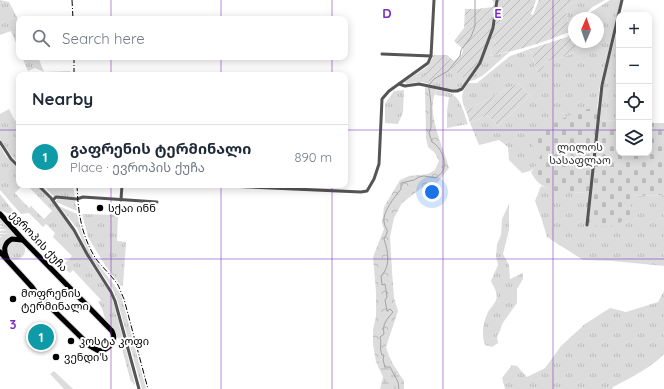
<!DOCTYPE html>
<html lang="en">
<head>
<meta charset="utf-8">
<style>
  body { margin:0; font-family:Quicksand,"Noto Sans Georgian",sans-serif; background:#f6f6f7; color:#1f2937 }
  .controls { position:absolute; right:12px; top:12px; display:grid; overflow:hidden; border-radius:8px; box-shadow:0 2px 10px #0003 }
  .controls button { width:36px; height:36px; display:grid; place-items:center; padding:0; border:0; border-bottom:1px solid #e0e1e3; background:#fff; color:#1f2937; font:20px sans-serif }
  .compass { position:absolute; left:568px; top:12px; width:36px; height:36px; border-radius:50%; background:#fff; box-shadow:0 2px 10px #0003; rotate:2deg }
  .you { position:absolute; left:432px; top:192px; width:14px; height:14px; margin:-10px; border:3px solid #fff; border-radius:50%; background:#1a73e8; box-shadow:0 0 0 6px #1a73e833 }
  .badge { display:grid; place-items:center; width:26px; height:26px; border-radius:50%; background:#b45309; color:#fff; font-size:13px; font-weight:700 }
  .pin { position:absolute; translate:-50% -50%; border:2px solid #fff; box-shadow:0 1px 4px #0006 }
  .list { margin:0; padding:0; list-style:none }
  h2 { display:flex; justify-content:space-between; align-items:center; height:52px; margin:0; padding:0 16px; font-size:17px }
  h2 small { font-size:13px; font-weight:400; color:#747a83 }
  .list li { display:grid; grid-template-columns:26px 1fr auto; gap:12px; align-items:center; box-sizing:border-box; height:64px; padding:0 16px; border-top:1px solid #e0e1e3 }
  .list b { display:block; font-size:15px; white-space:nowrap }
  .list p { margin:0; font-size:13px; white-space:nowrap; color:#747a83 }
  .list em { font-size:13px; font-style:normal; color:#747a83 }
  .icon { flex:none; width:22px; height:22px; fill:none; stroke:currentColor; stroke-width:2; stroke-linecap:round; stroke-linejoin:round }
  .map { position:relative; flex:none; width:664px; height:389px; overflow:hidden }
  .search { position:absolute; background:#fff; box-shadow:0 2px 10px #0003; left:16px; top:16px; width:332px; height:44px; display:flex; align-items:center; gap:10px; box-sizing:border-box; padding:0 14px; border-radius:8px; color:#747a83; font-size:15px }
  .panel { position:absolute; background:#fff; box-shadow:0 2px 10px #0003; left:16px; top:72px; width:332px; height:116px; border-radius:8px }
  .map>svg:first-child { display:block }
  .grass { fill:url(#grass-tufts) }
  .forest { fill:url(#forest-crowns) }
  .wetland { fill:url(#wetland-marsh) }
  .cemetery { fill:url(#cemetery-stones) }
  .garden { fill:url(#garden-furrows) }
  .lines { fill:none; stroke-linecap:round; stroke-linejoin:round }
  .stream { stroke:#a3a3a3; stroke-width:1 }
  .primary-casing { stroke:#dbdbdb; stroke-width:7 }
  .street { stroke:#555; stroke-width:3 }
  .primary { stroke:#000; stroke-width:5 }
  .rail { stroke:#000; stroke-width:1; stroke-dasharray:6 2 1 2; stroke-linecap:butt }
  .grid { fill:none; stroke:#7b2cbf; stroke-width:1; stroke-opacity:0.55 }
  .poi-dot { fill:#000; stroke:#fff; stroke-width:1.5 }
  .labels { text-anchor:middle; dominant-baseline:central; stroke-width:4; stroke-linejoin:round; paint-order:stroke }
  .park-label { font-size:11px; fill:#333; stroke:#fff }
  .poi-label { font-size:11px; fill:#000; stroke:#fff; text-anchor:start }
  .street-label { font-size:11px; fill:#000; stroke:#fff }
  .grid-label { font-size:13px; text-anchor:middle; font-weight:bold; fill:#7b2cbf; stroke:#fff; stroke-width:4; stroke-linejoin:round; paint-order:stroke }
</style>
</head>
<body>
<div class="map">
<svg width="664" height="389" viewBox="0 0 664 389">
  <defs>
    <pattern id="grass-tufts" width="24" height="20" patternUnits="userSpaceOnUse"><rect width="24" height="20" fill="#dcdcdc"/><path d="M3 7l-1-3M5 7V3M7 7l1-3M15 17l-1-3M17 17v-4M19 17l1-3" fill="none" stroke="#bbb"/></pattern>
    <pattern id="forest-crowns" width="20" height="18" patternUnits="userSpaceOnUse"><rect width="20" height="18" fill="#dcdcdc"/><path d="M2 6a3 3 0 1 1 6 0M12 15a3 3 0 1 1 6 0" fill="none" stroke="#bbb"/></pattern>
    <pattern id="wetland-marsh" width="20" height="14" patternUnits="userSpaceOnUse"><rect width="20" height="14" fill="#dcdcdc"/><path d="M1 5h8M5 5V1M11 12h8M15 12V8" fill="none" stroke="#bbb"/></pattern>
    <pattern id="cemetery-stones" width="16" height="16" patternUnits="userSpaceOnUse"><rect width="16" height="16" fill="#dcdcdc"/><path d="M2 7V4a2 2 0 0 1 4 0v3zM10 15v-3a2 2 0 0 1 4 0v3z" fill="#bbb"/></pattern>
    <pattern id="garden-furrows" width="10" height="10" patternUnits="userSpaceOnUse"><rect width="10" height="10" fill="#dcdcdc"/><path d="M-1 1l2-2M0 10L10 0M9 11l2-2" fill="none" stroke="#bbb"/></pattern>
  </defs>
  <rect width="100%" height="100%" fill="#fff"/>
  <g class="grass">
    <polygon points="0,0 9,2 19,21 19,50 11,31 0,35"/>
    <polygon points="577,0 605,0 591,8 582,18 574,18 574,27 569,32 566,9"/>
    <path d="M610,0h11l-21,85 -3,23h-6l-50,46c-4,12 -6,17 -19,19l-13,-13 -1,-13 -9,-7 -20,5 -9,-22 17,-8 11,11 32,-30 -12,-13 -52,28c-5,-12 -6,-16 2,-28h9l33,-27 20,-7 8,25 5,-11 35,-11 -2,-10h22v-24h-12l5,-6z"/>
    <polygon points="618,28 619,96 617,121 600,120 603,84"/>
    <path d="M490,39l6,2 -7,15 21,-4c-12,8 -28,29 -41,29z"/>
    <polygon points="22,57 38,57 44,72 70,71 71,75 45,75 44,72 35,68 28,71"/>
    <path d="M451,67l16,13c-1,2 -3,6 -5,8 -8,8 -33,-6 -43,-6 -4,0 -8,1 -12,2l-3,-2 20,-13 8,12z"/>
    <polygon points="404,90 403,112 398,124 385,123 385,104 394,91"/>
    <path d="M437,90c4,1 9,1 13,3 11,4 14,21 18,31l-21,4v-17l2,-14 -14,-2z"/>
    <polygon points="9,109 15,121 17,120 19,122 19,164 11,155 0,139 0,114"/>
    <path d="M0,146l6,10 13,14v15h4l-8,8 14,15 2,-2 13,13 8,-8 -25,-26h9l16,17 18,24 21,38 17,26 5,11 22,83 -2,1v-3h-2l-12,-44 -3,-1c-1,-8 -7,-10 -10,-16 -3,-7 -3,-13 -8,-19l3,-2 -28,-30 -3,3 -5,-4 -5,-1 12,-12 -19,-19 2,-4 -9,-9 -3,3 -14,-14 -8,1 -21,-24z"/>
    <polygon points="43,185 73,185 75,197 54,197"/>
    <polygon points="541,186 556,191 632,196 664,195 664,266 612,261 583,260 547,237 541,217 535,201"/>
    <polygon points="0,194 16,214 7,213 0,210"/>
    <polygon points="57,199 75,200 77,211 56,202"/>
    <path d="M509,204v26l-6,24 6,11 1,14 13,-6v6l-6,10v14l-15,21 -2,7 -3,5 1,7 -6,4 -7,-2c-4,-10 -2,-23 3,-33 4,-7 11,-11 8,-20 -1,-4 -4,-8 -5,-11l7,-16 -2,-8 1,-13 4,-9 1,-16z"/>
    <path d="M59,206l18,8c3,13 7,26 13,38 9,15 22,28 31,43l25,94h-4l-25,-90 -5,-11 -24,-35 -11,-25z"/>
    <polygon points="82,214 118,215 117,241 126,242 123,285 121,286 105,265 88,237"/>
    <path d="M0,216l17,20c-10,1 -14,7 -15,16l-2,-2v-13h3l-3,-1v-2l11,-1h-11v-2l8,-1 -8,-1v-2l5,-1h-5v-2l2,-1h-2z"/>
    <path d="M12,241c22,-1 13,26 -3,16 -3,-7 -4,-10 3,-16z"/>
    <path d="M664,291v63c-9,11 -37,26 -51,33l-1,2h-107l-3,-11 10,-13 5,1 10,11 18,-9 16,-22 24,-22 25,-16 16,4 32,-10z"/>
    <polygon points="54,371 73,389 64,389 50,374"/>
  </g>
  <path class="forest" d="M427,86l10,4c-13,19 7,58 12,78l-11,14 -15,5 -21,16 -8,15 -4,19 2,34 2,27 4,13 -12,36 3,9 -13,6 -3,-18v-14l3,-14v-24l-3,-35 11,-28 -2,-6 2,-16 16,-27 9,-4 19,-2 7,-4 4,-9 -4,-8 -7,-6 -2,-9 -1,-50z"/>
  <polygon class="wetland" points="389,356 394,366 404,381 404,389 380,389 383,377 376,362"/>
  <path class="cemetery" d="M591,108h11l-2,12 19,1v32h30v-30h15v72l-32,1 -2,21 -19,10 -27,-1 3,-33c-23,-1 -45,2 -56,-21l6,-8 4,-10 -10,-10 16,-17 21,-11z"/>
  <g class="garden">
    <path d="M492,0h3l-2,26 -14,36 -12,18 -16,-12c-3,3 -16,13 -20,13 -4,1 -4,0 -7,-2l2,-7 -2,-3 5,-4 5,-10h13l7,6 8,-7 1,-5 -9,-8 10,-13 1,-19h12l16,-2 1,-4z"/>
    <path d="M498,0h38l-5,14 2,1 6,-15h38l-11,9 3,23c-26,11 -52,19 -80,24l7,-15 -6,-2 5,-12z"/>
    <polygon points="573,32 574,42 576,42 578,52 543,63 545,72 538,74 530,49 567,37"/>
    <polygon points="518,83 530,96 498,126 487,115 470,123 466,111"/>
  </g>
  <g class="lines">
    <g class="stream">
      <polyline points="429,85 434,79 448,71 460,56 461,50 471,37 475,26 475,0"/>
      <path d="M399,389l-1,-7 -8,-15h-5l-2,-7 1,-5h-2c-3,-7 0,-11 -2,-18l4,-3c-2,-10 3,-15 9,-22l-3,-3 -3,2 -2,-11 2,-3 -2,-13 -3,1 -1,-9c10,-10 7,-25 3,-37 6,-11 2,-7 0,-17 -2,-9 11,-26 17,-33v-6l13,-3 5,-3 5,-1 12,2c3,-3 7,-5 8,-10 2,-9 -4,-22 -12,-26l-3,-9 2,-5v-24l-2,-16"/>
    </g>
    <defs>
      <g id="primary">
        <path d="M0,214l23,26 89,91c5,10 -2,18 -13,20l-9,-5 -54,-53 -4,-6 -32,-35"/>
        <path d="M7,258c-4,-8 -3,-15 5,-19l10,1"/>
      </g>
    </defs>
    <use href="#primary" class="primary-casing"/>
    <g class="street">
      <polyline points="382,54 431,56"/>
      <polyline points="399,84 405,86 419,84 452,91 457,91 462,89 480,63 493,28 497,0"/>
      <polyline points="0,142 11,159 19,167"/>
      <polyline points="38,185 51,198 74,230 87,254 111,292 115,301 139,389"/>
      <polyline points="206,185 361,192 367,191 374,179 379,164 382,99 389,91 428,63 431,56 434,0"/>
      <polyline points="53,200 56,197 77,199 83,197 157,202"/>
      <polyline points="121,200 122,185"/>
      <polyline points="587,225 602,85 622,0"/>
    </g>
    <use href="#primary" class="primary"/>
    <g class="rail">
      <polyline points="72,0 73,19"/>
      <polyline points="74,57 74,75"/>
      <path d="M77,185c1,27 4,50 19,74 7,9 16,17 22,26 2,4 4,10 6,14l24,90"/>
    </g>
  </g>
  <path class="grid" d="M111,0v19M221,0v19M332,0v19M443,0v389M553,0v389M111,57v18M221,57v18M332,57v18M0,130h19M345,130h274M649,130h15M111,185v204M221,185v204M332,185v204M0,259h664"/>
  <g class="poi-dot">
    <circle cx="100" cy="208" r="4"/>
    <circle cx="13" cy="299" r="4"/>
    <circle cx="71" cy="341" r="4"/>
    <circle cx="56" cy="357" r="4"/>
  </g>
  <g class="labels">
    <g class="park-label">
      <text x="580" y="147">ლილოს<tspan x="580" dy="13">სასაფლაო</tspan></text>
    </g>
    <g class="poi-label">
      <text x="108" y="208">სქაი ინნ</text>
      <text x="21" y="293">მოფრენის<tspan x="21" dy="13">ტერმინალი</tspan></text>
      <text x="79" y="341">კოსტა კოფი</text>
      <text x="64" y="357">ვენდი'ს</text>
    </g>
    <g class="street-label">
      <text transform="translate(39 241) rotate(47)">ევროპის ქუჩა</text>
    </g>
  </g>
  <g class="grid-label">
    <text x="387" y="18">D</text>
    <text x="498" y="18">E</text>
    <text x="13" y="329">3</text>
  </g>
</svg>
<div class="controls">
<button>+</button>
<button>−</button>
<button><svg class="icon" aria-label="locate" viewBox="0 0 24 24"><circle cx="12" cy="12" r="6"/><path d="M12 2v4M12 18v4M2 12h4M18 12h4"/></svg></button>
<button><svg class="icon" aria-label="layers" viewBox="0 0 24 24"><path d="M12 4l9 5-9 5-9-5zM3 14l9 5 9-5"/></svg></button>
</div>
<svg class="compass" viewBox="-18 -18 36 36"><path d="M0-13l5 13h-10z" fill="#e53935"/><path d="M0 13l5-13h-10z" fill="#747a83"/></svg>
<div class="you"></div>
<div class="pin badge" style="left:41px;top:337px;background:#0f9aa8">1</div>
<div class="search"><svg class="icon" aria-label="search" viewBox="0 0 24 24"><circle cx="10" cy="10" r="6"/><path d="M15 15l6 6"/></svg>Search here</div>
<section class="panel">
<h2>Nearby<small></small></h2>
<ul class="list">
<li><span class="badge" style="background:#0f9aa8">1</span><div><b>გაფრენის ტერმინალი</b><p>Place · ევროპის ქუჩა</p></div><em>890 m</em></li>
</ul>
</section>
</div>
</body>
</html>
